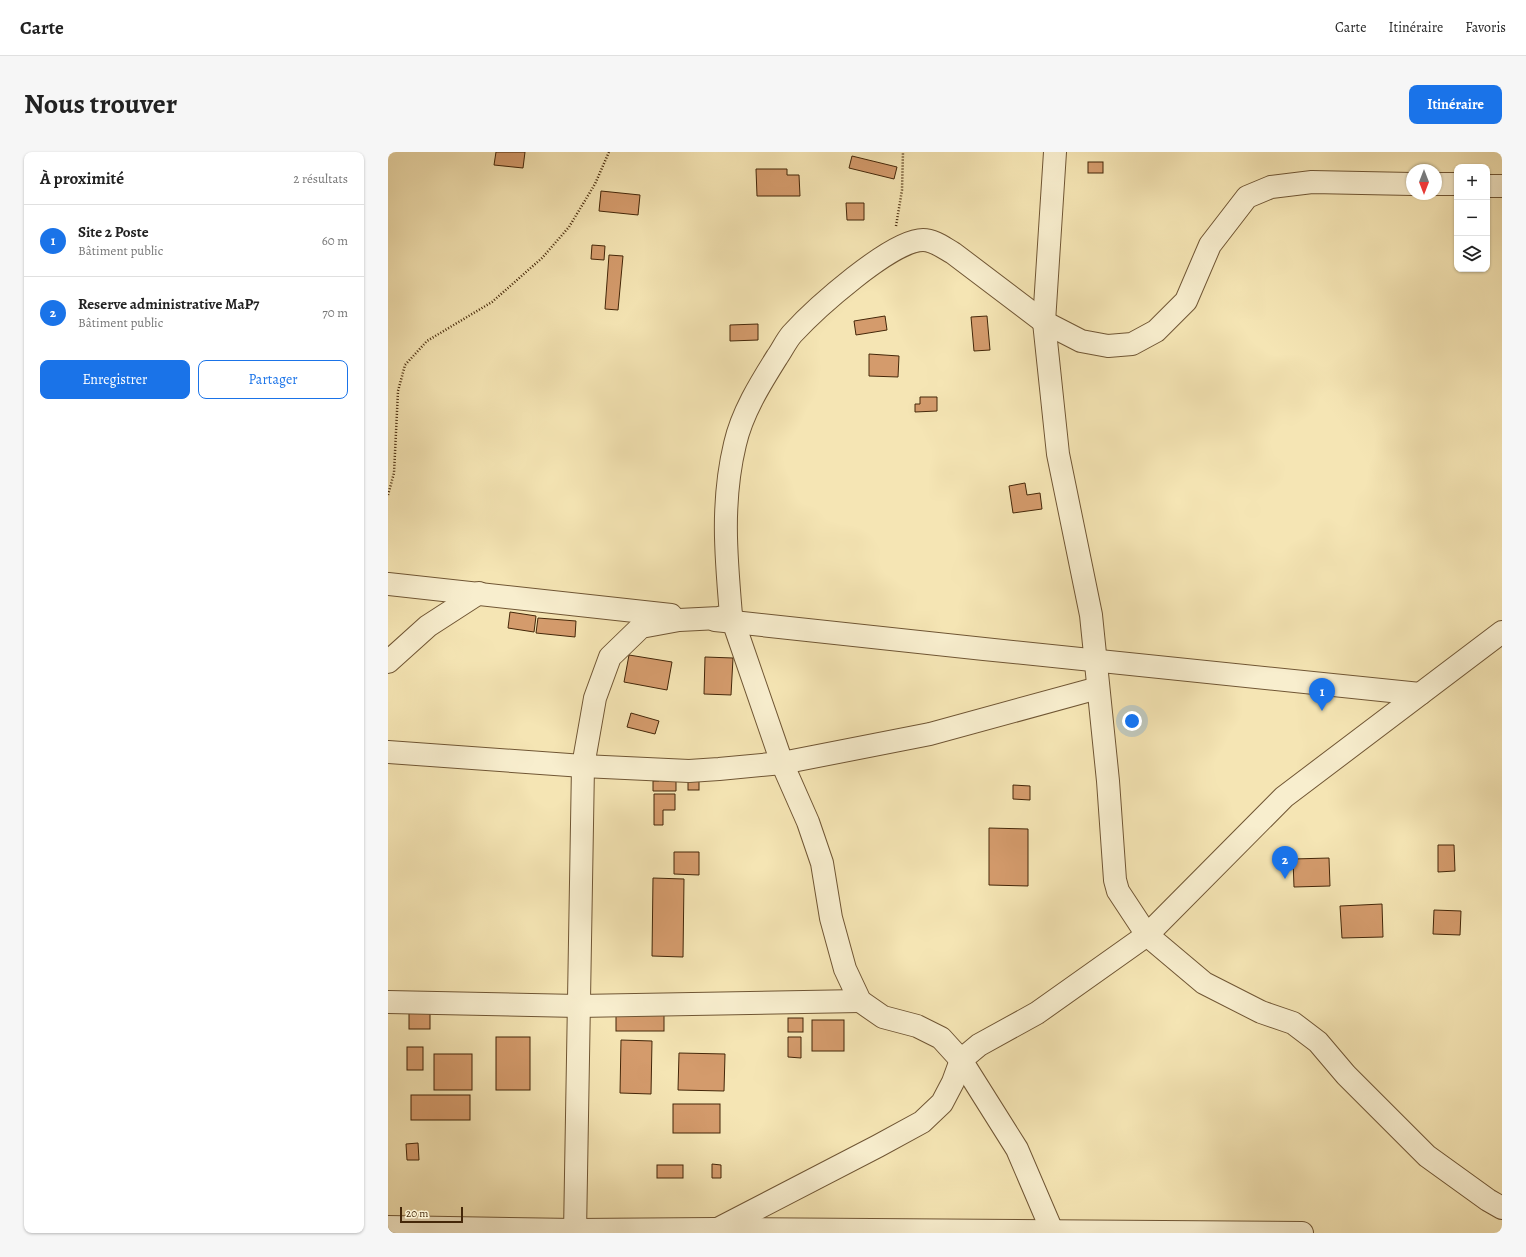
<!DOCTYPE html>
<html lang="fr">
<head>
<meta charset="utf-8">
<style>
  body { margin:0; font-family:Alegreya,serif; background:#f6f6f6; color:#222 }
  .controls { position:absolute; right:12px; top:12px; display:grid; overflow:hidden; border-radius:8px; box-shadow:0 1px 3px #0004 }
  .controls button { width:36px; height:36px; display:grid; place-items:center; padding:0; border:0; border-bottom:1px solid #e0e0e0; background:#fff; color:#222; font:20px sans-serif }
  .compass { position:absolute; left:1018px; top:12px; width:36px; height:36px; border-radius:50%; background:#fff; box-shadow:0 1px 3px #0004; rotate:180deg }
  .scale { position:absolute; left:12px; bottom:10px; width:63px; box-sizing:border-box; padding-left:4px; border:2px solid #442709; border-top:0; font-size:11px; line-height:14px; white-space:nowrap; color:#442709; -webkit-text-stroke:3px #f8eece; paint-order:stroke }
  .you { position:absolute; left:744px; top:569px; width:14px; height:14px; margin:-10px; border:3px solid #fff; border-radius:50%; background:#1a73e8; box-shadow:0 0 0 6px #1a73e833 }
  .badge { display:grid; place-items:center; width:26px; height:26px; border-radius:50%; background:#1a73e8; color:#fff; font-size:13px; font-weight:700 }
  .pin { position:absolute; translate:-50% -33px; filter:drop-shadow(0 1px 2px #0008) }
  .pin::after { content:''; position:absolute; top:21px; width:14px; height:12px; background:inherit; clip-path:polygon(0 0,100% 0,50% 100%) }
  .list { margin:0; padding:0; list-style:none }
  h2 { display:flex; justify-content:space-between; align-items:center; height:52px; margin:0; padding:0 16px; font-size:17px }
  h2 small { font-size:13px; font-weight:400; color:#767676 }
  .list li { display:grid; grid-template-columns:26px 1fr auto; gap:12px; align-items:center; box-sizing:border-box; height:72px; padding:0 16px; border-top:1px solid #e0e0e0 }
  .list b { display:block; font-size:15px; white-space:nowrap }
  .list p { margin:0; font-size:13px; white-space:nowrap; color:#767676 }
  .list em { font-size:13px; font-style:normal; color:#767676 }
  .actions { display:flex; gap:8px; padding:12px 16px }
  .actions a { flex:1; padding:9px 0; border:1px solid #1a73e8; border-radius:8px; text-align:center; font-size:14px; color:#1a73e8 }
  .actions .main { background:#1a73e8; color:#fff }
  .icon { flex:none; width:22px; height:22px; fill:none; stroke:currentColor; stroke-width:2; stroke-linecap:round; stroke-linejoin:round }
  .map { position:relative; flex:none; width:1114px; height:1081px; overflow:hidden; border-radius:8px }
  header { display:flex; align-items:center; gap:24px; box-sizing:border-box; height:56px; padding:0 20px; background:#fff; border-bottom:1px solid #e0e0e0 }
  header strong { font-size:19px }
  nav { display:flex; gap:22px; margin-inline-start:auto; font-size:14px }
  .intro { display:flex; align-items:center; justify-content:space-between; box-sizing:border-box; height:96px; padding:0 24px }
  h1 { margin:0; font-size:28px }
  .button { padding:10px 18px; border-radius:8px; background:#1a73e8; color:#fff; font-size:14px; font-weight:700 }
  main { display:flex; gap:24px; padding:0 24px }
  aside { flex:1; background:#fff; border-radius:8px; box-shadow:0 1px 3px #0004 }
  .map>svg:first-child { display:block }
  .building { fill:#d49b6c; stroke:#442709 }
  .lines { fill:none; stroke-linecap:round; stroke-linejoin:round }
  .street-casing { stroke:#705634; stroke-width:24 }
  .path { stroke:#442709; stroke-width:2.5; stroke-dasharray:1 2; stroke-linecap:butt }
  .street { stroke:#f8eece; stroke-width:22 }
</style>
</head>
<body>
<header>
<strong>Carte</strong>
<nav><a>Carte</a><a>Itinéraire</a><a>Favoris</a></nav>
</header>
<div class="intro"><h1>Nous trouver</h1><a class="button">Itinéraire</a></div>
<main>
<aside>
<h2>À proximité<small>2 résultats</small></h2>
<ul class="list">
<li><span class="badge">1</span><div><b>Site 2 Poste</b><p>Bâtiment public</p></div><em>60 m</em></li>
<li><span class="badge">2</span><div><b>Reserve administrative MaP7</b><p>Bâtiment public</p></div><em>70 m</em></li>
</ul>
<div class="actions"><a class="main">Enregistrer</a><a>Partager</a></div>
</aside>
<div class="map">
<svg width="1114" height="1081" viewBox="0 0 1114 1081">
  <rect width="100%" height="100%" fill="#f5e5b4"/>
  <filter id="stains"><feTurbulence type="fractalNoise" baseFrequency=".005" numOctaves="4"/><feColorMatrix values="0 0 0 0 .2 0 0 0 0 .09 0 0 0 0 .02 0 0 0 .5 -.17"/></filter>
  <radialGradient id="worn" r=".72"><stop offset=".6" stop-color="#630" stop-opacity="0"/><stop offset="1" stop-color="#630" stop-opacity=".3"/></radialGradient>
  <g class="building">
    <polygon points="108,0 137,0 135,16 106,13"/>
    <polygon points="464,4 509,15 506,27 461,16"/>
    <rect x="700" y="10" width="15" height="11"/>
    <polygon points="368,17 399,17 399,23 411,23 412,44 369,44"/>
    <polygon points="213,39 252,43 250,63 211,59"/>
    <polygon points="458,51 476,51 476,68 459,68"/>
    <polygon points="204,93 217,94 216,108 203,107"/>
    <polygon points="221,103 235,104 230,158 217,157"/>
    <polygon points="497,164 499,178 468,183 466,169"/>
    <polygon points="599,164 602,198 586,199 583,165"/>
    <polygon points="370,172 370,188 342,189 342,173"/>
    <polygon points="481,202 511,204 510,225 481,224"/>
    <polygon points="532,245 549,245 549,259 527,260 527,252 532,252"/>
    <polygon points="637,331 639,343 652,341 654,357 625,361 621,334"/>
    <polygon points="122,460 148,464 146,480 120,476"/>
    <polygon points="150,466 188,469 187,485 148,481"/>
    <polygon points="241,503 284,510 279,538 236,530"/>
    <polygon points="317,505 345,506 343,543 316,542"/>
    <polygon points="243,561 271,569 267,582 239,575"/>
    <polygon points="271,625 288,625 288,639 265,639 265,629 271,629"/>
    <rect x="300" y="626" width="11" height="12"/>
    <polygon points="625,633 642,634 642,648 625,647"/>
    <polygon points="266,642 287,642 287,658 275,658 275,673 266,673"/>
    <polygon points="601,676 640,677 640,734 601,733"/>
    <polygon points="1050,693 1066,693 1067,719 1050,720"/>
    <polygon points="286,700 311,700 311,723 286,722"/>
    <polygon points="941,706 942,734 906,735 905,707"/>
    <polygon points="265,726 296,727 295,805 264,804"/>
    <polygon points="994,752 995,785 954,786 952,754"/>
    <polygon points="1046,758 1073,759 1072,783 1045,782"/>
    <rect x="21" y="858" width="21" height="19"/>
    <rect x="228" y="863" width="48" height="16"/>
    <rect x="400" y="866" width="15" height="14"/>
    <rect x="424" y="868" width="32" height="31"/>
    <rect x="108" y="885" width="34" height="53"/>
    <polygon points="400,885 413,885 413,906 400,905"/>
    <polygon points="233,888 264,889 263,942 232,941"/>
    <rect x="19" y="895" width="16" height="23"/>
    <polygon points="291,901 337,902 336,939 290,938"/>
    <rect x="46" y="902" width="38" height="36"/>
    <rect x="23" y="943" width="59" height="25"/>
    <rect x="285" y="952" width="47" height="29"/>
    <polygon points="30,991 31,1008 19,1008 18,992"/>
    <polygon points="324,1012 333,1013 333,1026 324,1026"/>
    <rect x="269" y="1013" width="26" height="13"/>
  </g>
  <g class="lines">
    <defs>
      <g id="street">
        <polyline points="667,0 656,170 670,302 703,463 720,629 727,728 730,739 759,783 816,831 873,860 905,871 930,890 958,923 1039,1004 1100,1048 1114,1056"/>
        <polyline points="1048,32 1069,32"/>
        <polyline points="1099,34 1114,34"/>
        <polyline points="0,432 283,463"/>
        <polyline points="343,463 394,611 420,670 434,711 443,766 457,817 472,849 495,865 529,874 553,886 573,908 629,997 665,1081"/>
        <polyline points="327,468 596,497 1032,542"/>
        <polyline points="0,510 40,474 91,441"/>
        <polyline points="0,600 195,614 301,619 331,617 394,611 542,582 710,536"/>
        <polyline points="0,850 190,854 472,849"/>
        <polyline points="0,1075 187,1078 327,1077 914,1081"/>
        <path d="M187,1081l8,-467 12,-68 15,-41 31,-30 38,-7 40,-2 12,-3c-5,-58 -10,-113 4,-171 7,-31 25,-60 42,-87 5,-7 9,-16 15,-23 22,-24 99,-94 131,-94 11,0 21,8 30,13l91,69 37,19 27,5 24,-2 24,-13 30,-30 24,-56 37,-48 24,-10 41,-5 100,2"/>
        <polyline points="322,1081 490,994 534,970 554,951 565,930 573,908 591,893 649,861 759,783 896,645 1114,480"/>
      </g>
    </defs>
    <use href="#street" class="street-casing"/>
    <g class="path">
      <polyline points="508,74 514,38 515,0"/>
      <polyline points="0,343 6,321 10,239 17,213 39,189 104,150 154,106 181,75 207,32 221,0"/>
    </g>
    <use href="#street" class="street"/>
  </g>
  <rect width="100%" height="100%" filter="url(#stains)"/>
  <rect width="100%" height="100%" fill="url(#worn)"/>
</svg>
<div class="controls">
<button>+</button>
<button>−</button>
<button><svg class="icon" aria-label="layers" viewBox="0 0 24 24"><path d="M12 4l9 5-9 5-9-5zM3 14l9 5 9-5"/></svg></button>
</div>
<svg class="compass" viewBox="-18 -18 36 36"><path d="M0-13l5 13h-10z" fill="#e53935"/><path d="M0 13l5-13h-10z" fill="#767676"/></svg>
<div class="scale">20 m</div>
<div class="you"></div>
<div class="pin badge" style="left:934px;top:559px">1</div>
<div class="pin badge" style="left:897px;top:727px">2</div>
</div>
</main>
</body>
</html>
